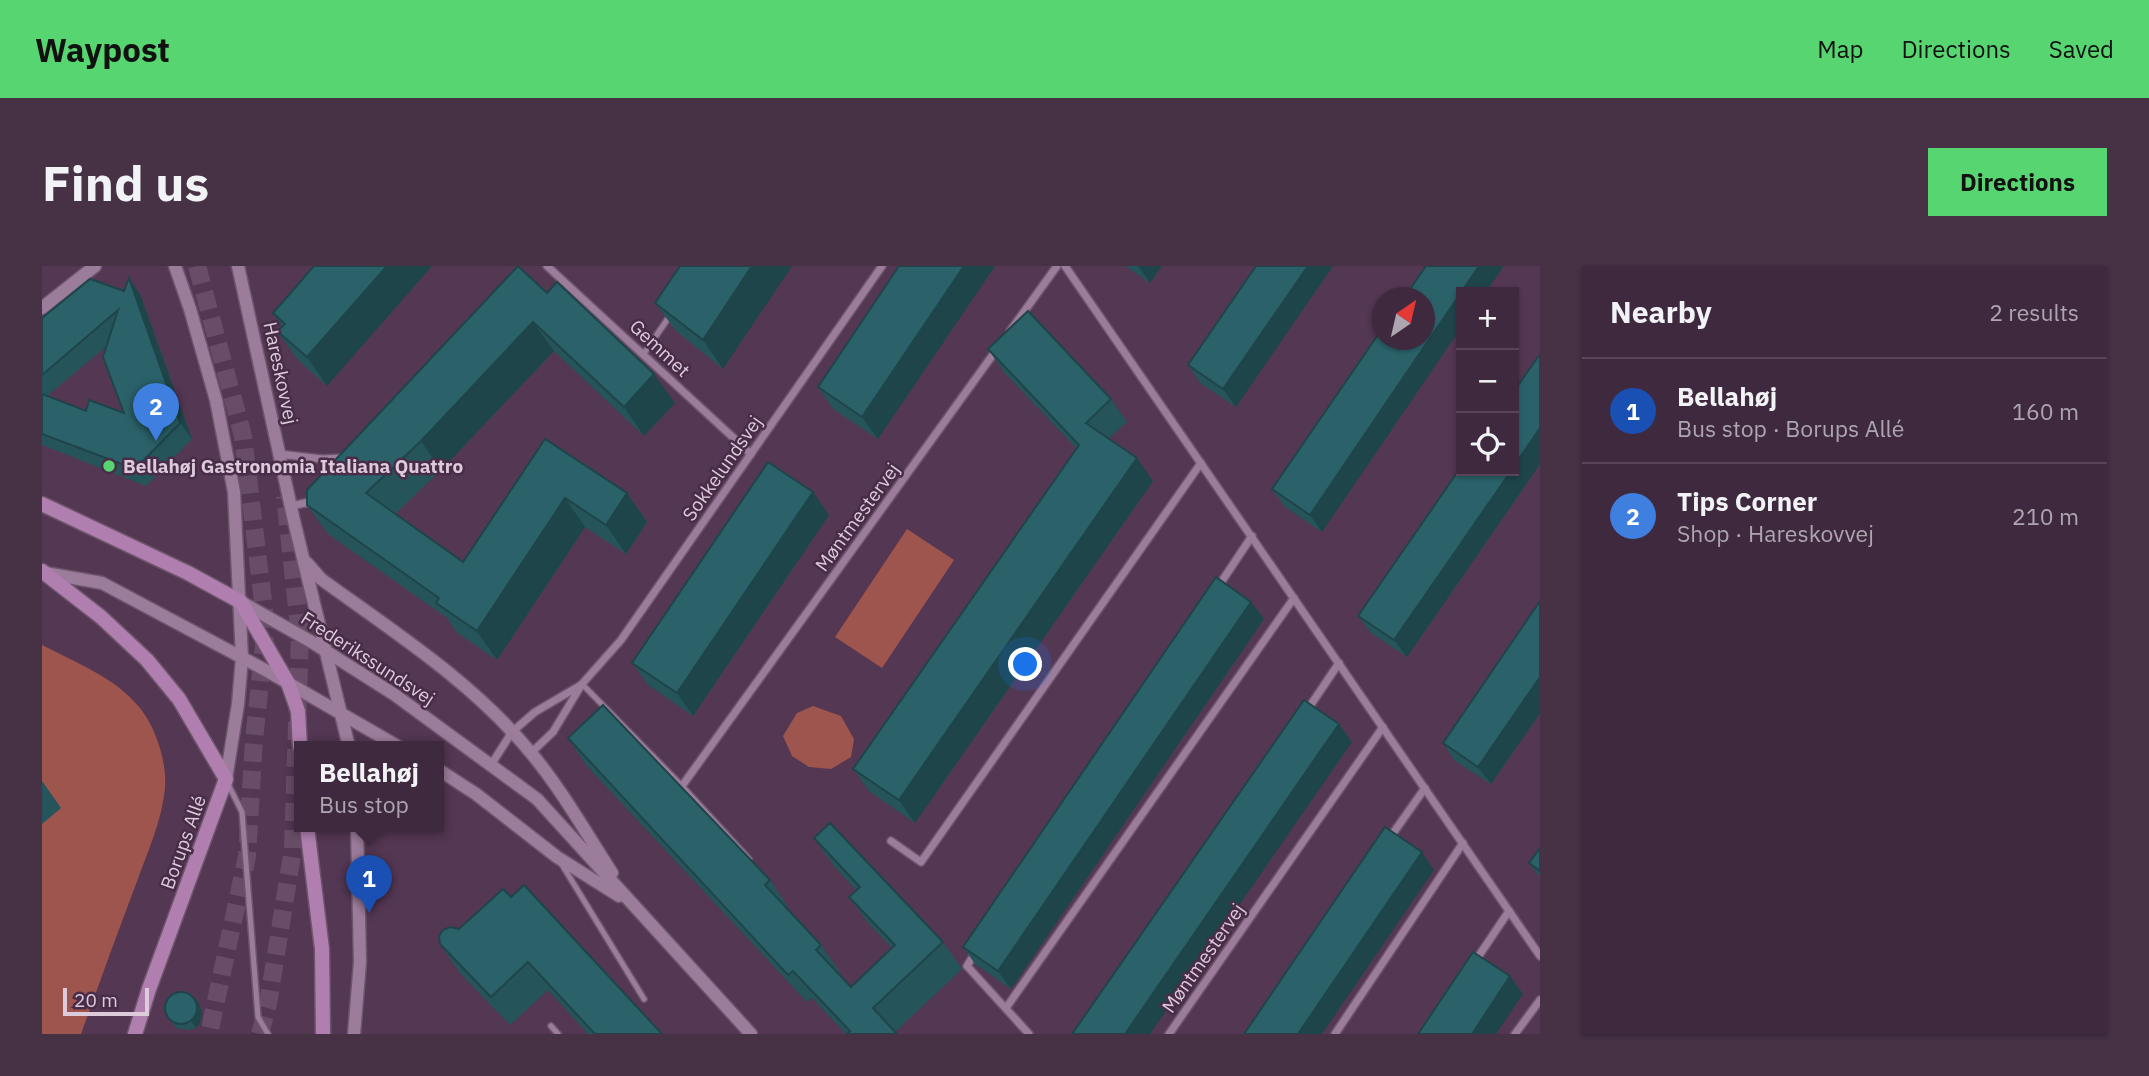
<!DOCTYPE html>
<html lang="en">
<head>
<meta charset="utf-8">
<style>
  body { margin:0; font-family:"IBM Plex Sans",sans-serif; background:#463145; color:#f1f3f6 }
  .controls { position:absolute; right:21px; top:21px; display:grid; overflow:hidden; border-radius:0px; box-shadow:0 2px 5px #0004 }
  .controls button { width:63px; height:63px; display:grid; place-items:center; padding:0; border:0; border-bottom:2px solid #584558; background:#3f293e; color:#f1f3f6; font:35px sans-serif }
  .compass { position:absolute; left:1330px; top:21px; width:63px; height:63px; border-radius:50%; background:#3f293e; box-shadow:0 2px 5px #0004; rotate:34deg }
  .scale { position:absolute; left:21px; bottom:18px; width:86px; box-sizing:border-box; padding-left:7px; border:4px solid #ddcbdc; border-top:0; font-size:19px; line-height:24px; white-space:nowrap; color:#ddcbdc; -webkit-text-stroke:5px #492d48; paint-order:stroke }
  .you { position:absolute; left:984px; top:399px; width:24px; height:24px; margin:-18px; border:5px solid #fff; border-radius:50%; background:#1a73e8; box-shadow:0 0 0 10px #1a73e833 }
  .badge { display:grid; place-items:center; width:46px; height:46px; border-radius:50%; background:#57d570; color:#fff; font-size:23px; font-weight:700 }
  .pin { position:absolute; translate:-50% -58px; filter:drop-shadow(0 2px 4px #0008) }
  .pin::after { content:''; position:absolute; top:37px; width:24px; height:21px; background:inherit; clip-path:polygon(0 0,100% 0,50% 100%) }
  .popup { position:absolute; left:252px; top:475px; width:150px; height:91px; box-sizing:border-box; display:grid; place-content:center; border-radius:0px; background:#3f293e; filter:drop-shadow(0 2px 5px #0005); font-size:23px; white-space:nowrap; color:#ada6b0 }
  .popup b { font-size:26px; color:#f1f3f6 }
  .popup::after { content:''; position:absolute; left:50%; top:100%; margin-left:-14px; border:14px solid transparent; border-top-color:#3f293e }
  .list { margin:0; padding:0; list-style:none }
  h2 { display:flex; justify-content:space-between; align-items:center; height:91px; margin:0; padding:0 28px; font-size:30px }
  h2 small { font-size:23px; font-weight:400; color:#ada6b0 }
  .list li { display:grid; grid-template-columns:46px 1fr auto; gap:21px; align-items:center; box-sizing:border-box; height:105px; padding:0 28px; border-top:2px solid #584558 }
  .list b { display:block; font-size:26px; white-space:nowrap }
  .list p { margin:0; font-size:23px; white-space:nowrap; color:#ada6b0 }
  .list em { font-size:23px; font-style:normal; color:#ada6b0 }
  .icon { flex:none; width:38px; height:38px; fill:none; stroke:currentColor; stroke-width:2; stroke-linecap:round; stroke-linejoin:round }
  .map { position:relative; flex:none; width:1498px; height:768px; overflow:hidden; border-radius:0px }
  header { display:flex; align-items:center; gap:42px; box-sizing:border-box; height:98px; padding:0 35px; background:#57d570; color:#111 }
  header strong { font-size:33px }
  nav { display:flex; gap:38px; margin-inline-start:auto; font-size:24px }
  .intro { display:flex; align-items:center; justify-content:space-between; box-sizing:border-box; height:168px; padding:0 42px }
  h1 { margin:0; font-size:49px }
  .button { padding:18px 32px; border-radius:0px; background:#57d570; color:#111; font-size:24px; font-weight:700 }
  main { display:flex; gap:42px; padding:0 42px }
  aside { flex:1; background:#3f293e; border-radius:0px; box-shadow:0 2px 5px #0004 }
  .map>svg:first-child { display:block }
  .green { fill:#9e554d }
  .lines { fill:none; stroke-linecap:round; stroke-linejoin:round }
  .primary-tunnel { stroke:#694d68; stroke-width:18; stroke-dasharray:18 9; stroke-linecap:butt }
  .service-casing { stroke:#6d556c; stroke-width:8 }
  .minor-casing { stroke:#6d556c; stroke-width:10 }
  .tertiary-casing { stroke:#6d556c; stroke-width:15 }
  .secondary-casing { stroke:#6d556c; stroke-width:17 }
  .service { stroke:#9c7c9b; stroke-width:5 }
  .minor { stroke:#9c7c9b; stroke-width:7 }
  .tertiary { stroke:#9c7c9b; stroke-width:12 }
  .secondary { stroke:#b07faf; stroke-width:14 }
  .wall { fill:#25545b; fill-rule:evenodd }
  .shaded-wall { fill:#1e454a }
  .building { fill:#2b626a; stroke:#1e454a; stroke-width:2 }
  .poi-dot { fill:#57d570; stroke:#492d48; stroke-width:2.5 }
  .labels { text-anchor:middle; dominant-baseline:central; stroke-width:5; stroke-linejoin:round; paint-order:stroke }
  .street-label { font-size:19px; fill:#ddcbdc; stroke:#492d48 }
  .poi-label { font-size:19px; font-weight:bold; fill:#ddcbdc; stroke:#492d48; text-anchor:start }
</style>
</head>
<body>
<header>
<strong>Waypost</strong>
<nav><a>Map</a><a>Directions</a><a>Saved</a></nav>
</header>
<div class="intro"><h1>Find us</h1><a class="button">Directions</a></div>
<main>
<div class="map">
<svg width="1498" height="768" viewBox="0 0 1498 768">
  <rect width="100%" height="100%" fill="#543753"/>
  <g class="green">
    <polygon points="865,263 912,294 840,402 793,371"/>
    <path d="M0,379c34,18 73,32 98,63 16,20 27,54 25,80 -3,33 -18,65 -29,96 -19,50 -37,100 -55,150h-39z"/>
    <polygon points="771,440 799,450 812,473 809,491 789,503 767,501 750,490 741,470 755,447"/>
  </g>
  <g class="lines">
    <g class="primary-tunnel">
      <polyline points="155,0 201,170 224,360 212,474 205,590 167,768"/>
      <polyline points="218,768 226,738 251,583 258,369 243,230"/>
    </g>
    <defs>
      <g id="service">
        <polyline points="601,89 629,48"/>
        <polyline points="540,418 640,520 707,593"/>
        <polyline points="185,516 200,546 216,751 226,768"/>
        <polyline points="519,597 602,733"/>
        <polyline points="509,760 516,768"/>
      </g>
      <g id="minor">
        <polyline points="505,0 709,188"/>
        <polyline points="1023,0 1498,690"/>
        <polyline points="968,65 1015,0"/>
        <polyline points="237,188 280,193 302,192"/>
        <polyline points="249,240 272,235"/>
        <polyline points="1176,321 1210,270"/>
        <polyline points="1264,446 1297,397"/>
        <polyline points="489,487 511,466 540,418 579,374 840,0"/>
        <polyline points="449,499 470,466 493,446 539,419"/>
        <polyline points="640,520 955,83"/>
        <polyline points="1347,573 1383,522"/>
        <polyline points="849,575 879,596 1159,197"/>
        <polyline points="933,687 925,700 987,768"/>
        <polyline points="1432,697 1467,645"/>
        <polyline points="964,742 1252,332"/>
        <polyline points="1127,768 1341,461"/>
        <polyline points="1293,768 1421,577"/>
        <polyline points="1473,768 1498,734"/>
      </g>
      <g id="tertiary">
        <polyline points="133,0 148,43 174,134 192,226 200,392 196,438 184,513"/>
        <polyline points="196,0 252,255 307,481"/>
        <polyline points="0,42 53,0"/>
        <path d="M265,297l14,16c73,53 152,103 210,174 31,37 55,80 81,120"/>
        <polyline points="3,307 60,317 227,406 357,481"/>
        <polyline points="199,336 268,375 353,429 495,533 709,768"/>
        <polyline points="397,504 434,528 515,591 577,630"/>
        <polyline points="312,768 318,696 315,561"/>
      </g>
      <g id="secondary">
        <polyline points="0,238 146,307 199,336 246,417 256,445 258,481"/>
        <polyline points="0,305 59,351 105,394 137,433 184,513 107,723 93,768"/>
        <polyline points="265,561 280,683 281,768"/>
      </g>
    </defs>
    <use href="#service" class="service-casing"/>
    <use href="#minor" class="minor-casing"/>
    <use href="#tertiary" class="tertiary-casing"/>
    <use href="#secondary" class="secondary-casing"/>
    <use href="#service" class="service"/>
    <use href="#minor" class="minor"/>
    <use href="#tertiary" class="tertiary"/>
    <use href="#secondary" class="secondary"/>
  </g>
  <g class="wall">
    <polygon points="272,0 285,120 256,94 235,65 240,60 231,47"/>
    <polygon points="638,0 681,103 634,65 613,37"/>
    <polygon points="857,0 836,173 791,143 776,121"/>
    <polygon points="1083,0 1120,0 1108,17"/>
    <polygon points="1214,0 1194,141 1158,117 1146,99"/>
    <polygon points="1384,0 1280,266 1243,241 1230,223"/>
    <polygon points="505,27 633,137 602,170 512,85 399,204 353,248 421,296 503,173 585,227 605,256 584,288 543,261 455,394 414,366 405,352 286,268 265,239"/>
    <path d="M98,28l52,145 -46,47 -104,-41v-127zM65,80l17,67 -38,-2 -39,-15z"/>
    <polygon points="946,83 1069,133 1085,156 1067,172 1111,215 873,557 827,525 811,503 1035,183 962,106"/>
    <polygon points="1498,88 1498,198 1365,391 1329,367 1316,350"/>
    <polygon points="771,226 787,249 651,450 606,419 590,397"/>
    <polygon points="1498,335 1498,447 1449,518 1413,495 1401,477"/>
    <polygon points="1209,336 1222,353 969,723 933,698 921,681"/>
    <polygon points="526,472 728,614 746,641 745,642 779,679 798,706 796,707 809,721 850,682 826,657 807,631 814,624 791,599 772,572 901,676 920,703 853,766 855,768 804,768 770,732 765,736 544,499"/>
    <polygon points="0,515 19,542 0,558"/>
    <polygon points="1498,582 1498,612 1487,597"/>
    <polygon points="469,631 620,768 546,768 506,724 468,759 418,707 398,678 417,663"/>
    <polygon points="153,732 157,738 160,747 158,757 154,762 147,764 134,762 124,749"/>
  </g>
  <g class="shaded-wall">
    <polygon points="345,0 390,0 285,120 265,91"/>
    <polygon points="710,0 750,0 681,103 661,74"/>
    <polygon points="922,0 953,0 836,173 820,151"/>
    <polygon points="1096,0 1120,0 1108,17"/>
    <polygon points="1266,0 1291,0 1194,141 1181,123"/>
    <polygon points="1437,0 1462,0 1444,26 1419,26 1419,62 1280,266 1268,249"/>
    <polygon points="87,12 98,28 150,173 138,157"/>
    <polygon points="491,56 512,85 399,204 379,175"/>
    <polygon points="612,108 633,137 602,170 582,141"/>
    <polygon points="1498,162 1498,198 1365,391 1352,374 1469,205 1472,205 1472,200"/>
    <polygon points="1095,192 1111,215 873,557 857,534"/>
    <polygon points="771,226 787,249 651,450 635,427"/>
    <polygon points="585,227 605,256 584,288 564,259"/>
    <polygon points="523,232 543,261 455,394 435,365"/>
    <polygon points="1209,336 1222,353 969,723 956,705"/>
    <polygon points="1498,411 1498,447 1449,518 1436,501"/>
    <polygon points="1297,458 1310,476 1108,768 1083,768"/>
    <polygon points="1380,586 1392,604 1280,768 1256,768"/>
    <polygon points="1468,710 1481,728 1454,768 1430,768"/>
    <polygon points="153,732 157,738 160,747 158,757 154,762 149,755"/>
  </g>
  <g class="building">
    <polygon points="272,0 345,0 265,91 235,65 243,58 231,47"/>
    <polygon points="476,0 505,27 515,16 612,108 582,141 491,56 379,175 324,227 421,296 503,173 585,227 564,259 523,232 435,365 394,337 397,332 265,239 265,224"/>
    <polygon points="638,0 710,0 661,74 613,37"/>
    <polygon points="857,0 922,0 820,151 776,121"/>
    <polygon points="1214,0 1266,0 1181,123 1146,99"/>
    <polygon points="1384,0 1437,0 1268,249 1230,223 1340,63 1340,74 1382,74 1382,32 1362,32"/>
    <polygon points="87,12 138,157 93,203 0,168 0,128 44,145 47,134 82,147 61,91 76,44 0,109 0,52 48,13 82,25"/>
    <polygon points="986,45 1069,133 1044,157 1095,192 857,534 811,503 1037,179 946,83"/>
    <polygon points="1498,88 1498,162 1472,200 1472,125"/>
    <polygon points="726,196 771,226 635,427 590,397"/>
    <polygon points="1419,201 1419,205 1469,205 1352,374 1316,350"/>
    <polygon points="1174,311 1209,336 956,705 921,681"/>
    <polygon points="1498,335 1498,411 1436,501 1401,477"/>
    <polygon points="1262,434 1297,458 1083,768 1030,768"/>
    <polygon points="561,439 728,614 723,619 779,679 774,684 809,721 853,679 807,631 818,621 772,572 788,557 901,676 831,742 855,768 805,768 808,765 751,705 746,709 526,472"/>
    <polygon points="1343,561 1380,586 1256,768 1202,768"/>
    <polygon points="1498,582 1498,605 1487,597"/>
    <polygon points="482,619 620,768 553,768 486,696 449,731 398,678 397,670 401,664 408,661 417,663 461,623 469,631"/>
    <polygon points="1431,686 1468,710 1430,768 1376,768"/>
    <circle cx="139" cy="742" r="16"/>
  </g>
  <circle class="poi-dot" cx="67" cy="200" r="7"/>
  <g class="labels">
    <g class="street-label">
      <text transform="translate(618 82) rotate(43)">Gemmet</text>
      <text transform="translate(239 107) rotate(78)">Hareskovvej</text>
      <text transform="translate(680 202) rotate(-55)">Sokkelundsvej</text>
      <text transform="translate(815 251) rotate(-54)">Møntmestervej</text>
      <text transform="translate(326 392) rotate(33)">Frederikssundsvej</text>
      <text transform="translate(141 576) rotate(-70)">Borups Allé</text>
      <text transform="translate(1161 692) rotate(-55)">Møntmestervej</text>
    </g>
    <g class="poi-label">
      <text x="81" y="200">Bellahøj Gastronomia Italiana Quattro</text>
    </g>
  </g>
</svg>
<div class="controls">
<button>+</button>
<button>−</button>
<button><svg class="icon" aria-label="locate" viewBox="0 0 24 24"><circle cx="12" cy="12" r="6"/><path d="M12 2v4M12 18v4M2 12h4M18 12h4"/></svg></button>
</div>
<svg class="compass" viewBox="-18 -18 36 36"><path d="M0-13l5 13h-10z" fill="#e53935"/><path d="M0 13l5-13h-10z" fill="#ada6b0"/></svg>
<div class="scale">20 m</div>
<div class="you"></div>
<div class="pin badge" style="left:327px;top:647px;background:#1a4fb4">1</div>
<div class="popup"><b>Bellahøj</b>Bus stop</div>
<div class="pin badge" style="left:114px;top:175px;background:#3f7fe0">2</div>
</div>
<aside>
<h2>Nearby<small>2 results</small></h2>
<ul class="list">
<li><span class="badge" style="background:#1a4fb4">1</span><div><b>Bellahøj</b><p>Bus stop · Borups Allé</p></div><em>160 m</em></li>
<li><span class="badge" style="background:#3f7fe0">2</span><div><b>Tips Corner</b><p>Shop · Hareskovvej</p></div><em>210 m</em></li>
</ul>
</aside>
</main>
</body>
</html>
